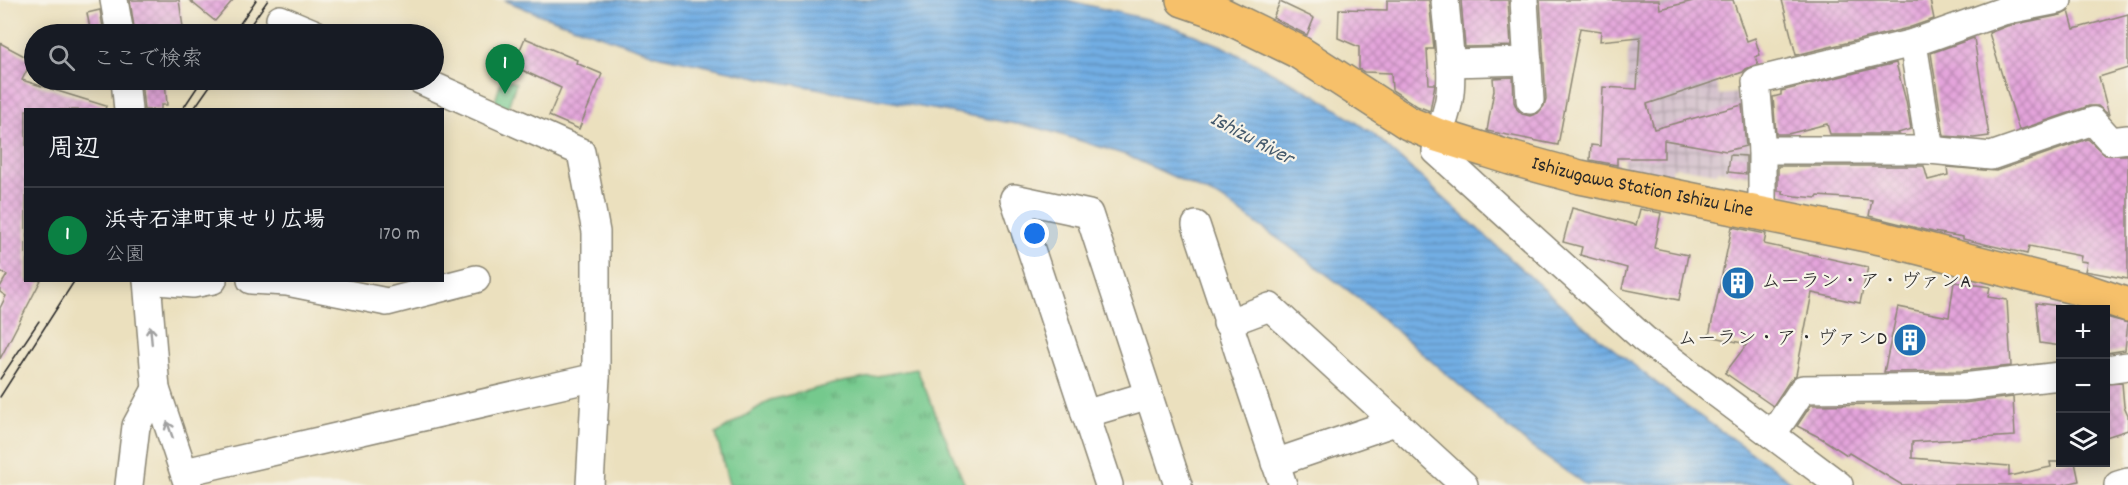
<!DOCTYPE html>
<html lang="ja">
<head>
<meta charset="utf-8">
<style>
  body { margin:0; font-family:Dekko,"Klee One",sans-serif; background:#242831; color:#f1f3f6 }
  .controls { position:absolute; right:18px; bottom:18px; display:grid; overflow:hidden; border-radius:0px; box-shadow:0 3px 15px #0003 }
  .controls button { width:54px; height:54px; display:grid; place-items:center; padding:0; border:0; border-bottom:2px solid #363941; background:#171b24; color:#f1f3f6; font:30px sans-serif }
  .you { position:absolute; left:1035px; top:234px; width:21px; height:21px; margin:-15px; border:4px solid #fff; border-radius:50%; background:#1a73e8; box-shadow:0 0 0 9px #1a73e833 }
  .badge { display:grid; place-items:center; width:39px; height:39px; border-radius:50%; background:#0b8043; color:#fff; font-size:20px; font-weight:700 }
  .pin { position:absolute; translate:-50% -50px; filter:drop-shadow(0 2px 3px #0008) }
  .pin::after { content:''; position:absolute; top:32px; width:21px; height:18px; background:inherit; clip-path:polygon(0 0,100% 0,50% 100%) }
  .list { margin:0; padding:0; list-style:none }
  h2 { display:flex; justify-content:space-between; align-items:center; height:78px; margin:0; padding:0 24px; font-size:26px }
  h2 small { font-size:20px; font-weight:400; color:#9ea1a6 }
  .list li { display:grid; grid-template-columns:39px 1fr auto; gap:18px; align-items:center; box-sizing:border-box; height:96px; padding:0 24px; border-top:2px solid #363941 }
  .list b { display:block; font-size:22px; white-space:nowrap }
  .list p { margin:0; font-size:20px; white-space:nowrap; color:#9ea1a6 }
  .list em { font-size:20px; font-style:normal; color:#9ea1a6 }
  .icon { flex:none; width:33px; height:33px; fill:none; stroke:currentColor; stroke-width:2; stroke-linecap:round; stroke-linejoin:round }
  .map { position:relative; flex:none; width:2128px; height:485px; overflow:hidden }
  .search { position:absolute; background:#171b24; box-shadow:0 3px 15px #0003; left:24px; top:24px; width:420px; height:66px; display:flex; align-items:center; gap:15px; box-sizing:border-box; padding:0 21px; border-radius:33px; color:#9ea1a6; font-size:22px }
  .panel { position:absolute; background:#171b24; box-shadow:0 3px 15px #0003; left:24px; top:108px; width:420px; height:174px; border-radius:0px }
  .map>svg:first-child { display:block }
  .industrial { fill:url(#industrial-grid) }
  .grass { fill:url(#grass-tufts); stroke:#507a5c; stroke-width:1.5 }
  .park { fill:#74c98d; stroke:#507a5c; stroke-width:1.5 }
  .water { fill:url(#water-rules); stroke:#4e6c88; stroke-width:1.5 }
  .building { fill:url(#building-cross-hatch) }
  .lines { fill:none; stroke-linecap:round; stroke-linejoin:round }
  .minor-casing { stroke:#8b8674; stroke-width:30 }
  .major-casing { stroke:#8b8674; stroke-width:36 }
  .minor { stroke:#fff; stroke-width:27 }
  .major { stroke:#f6c06b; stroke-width:33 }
  .tram { stroke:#2b2b2b; stroke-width:1.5 }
  .oneway { stroke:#a0a0a0 }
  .labels { text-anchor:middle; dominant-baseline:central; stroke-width:4.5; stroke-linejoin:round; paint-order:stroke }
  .street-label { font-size:20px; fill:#2b2b2b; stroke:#f7f3e8 }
  .poi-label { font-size:20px; fill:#2b2b2b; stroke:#f7f3e8; text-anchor:start }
  .water-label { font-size:21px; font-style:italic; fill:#44596c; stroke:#f7f3e8 }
</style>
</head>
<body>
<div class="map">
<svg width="2128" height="485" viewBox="0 0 2128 485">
  <defs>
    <pattern id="industrial-grid" width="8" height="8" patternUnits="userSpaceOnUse" patternTransform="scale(1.5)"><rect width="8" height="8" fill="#d1bdca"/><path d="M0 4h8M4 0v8" fill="none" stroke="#aa9aa4"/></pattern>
    <pattern id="grass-tufts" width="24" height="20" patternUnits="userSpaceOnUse" patternTransform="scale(1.5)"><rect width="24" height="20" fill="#74c98d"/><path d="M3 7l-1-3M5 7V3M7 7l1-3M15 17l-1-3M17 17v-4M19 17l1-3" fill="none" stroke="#5fa373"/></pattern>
    <pattern id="water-rules" width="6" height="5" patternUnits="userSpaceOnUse" patternTransform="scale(1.5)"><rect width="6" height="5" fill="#72aee4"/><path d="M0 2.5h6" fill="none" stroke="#5e8eb9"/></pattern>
    <pattern id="building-cross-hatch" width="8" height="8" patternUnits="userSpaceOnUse" patternTransform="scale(1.5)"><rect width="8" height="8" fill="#e4a4db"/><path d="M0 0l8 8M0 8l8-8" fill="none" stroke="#b986b2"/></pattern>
  </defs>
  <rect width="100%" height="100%" fill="#f7f3e8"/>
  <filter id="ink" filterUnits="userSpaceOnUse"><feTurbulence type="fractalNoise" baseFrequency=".0167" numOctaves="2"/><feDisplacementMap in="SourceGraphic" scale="12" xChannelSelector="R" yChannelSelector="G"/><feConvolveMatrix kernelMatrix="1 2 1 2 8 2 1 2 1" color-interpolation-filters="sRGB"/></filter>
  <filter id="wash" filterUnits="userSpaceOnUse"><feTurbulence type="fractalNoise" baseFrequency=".008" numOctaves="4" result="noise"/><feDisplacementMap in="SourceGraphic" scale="24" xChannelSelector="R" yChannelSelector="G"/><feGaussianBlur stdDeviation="1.35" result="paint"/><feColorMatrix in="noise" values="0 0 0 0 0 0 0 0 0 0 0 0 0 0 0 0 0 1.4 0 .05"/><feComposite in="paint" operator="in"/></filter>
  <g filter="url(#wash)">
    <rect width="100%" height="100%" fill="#ebe0be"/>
    <polygon class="industrial" points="1676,0 1694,0 1719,95 1748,92 1752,176 1718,170 1717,173 1677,167 1672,169 1669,183 1623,173 1628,53 1635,27 1659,5"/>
    <polygon class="grass" points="917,369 965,485 729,485 716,434 770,400 842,382"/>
    <polygon class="park" points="502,78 516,83 507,110 494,105"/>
    <polygon class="water" points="504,0 1066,0 1167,24 1222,46 1317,96 1372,133 1588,329 1687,407 1771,466 1795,485 1586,485 1531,447 1357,297 1287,245 1220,198 1126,155 1039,128 776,81 660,56 541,15"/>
    <g id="blocks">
      <g class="building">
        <polygon points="130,0 179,0 184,34 135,34"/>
        <polygon points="189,0 233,0 215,21"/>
        <polygon points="1387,0 1429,0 1434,49 1427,49 1429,84 1435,84 1430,111 1417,106 1392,90 1391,73 1364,72 1359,69 1359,47 1338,38 1339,9 1387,10"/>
        <polygon points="1461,0 1508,0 1511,46 1465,47"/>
        <polygon points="1540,0 1659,0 1660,9 1697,0 1733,0 1747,41 1755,38 1760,55 1755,57 1758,64 1746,69 1743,72 1647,104 1654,129 1742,105 1746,146 1726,151 1664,140 1664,158 1617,158 1617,165 1590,160 1591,145 1600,146 1603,87 1637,89 1640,37 1600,41 1601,31 1580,28 1558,145 1487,131 1494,90 1493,78 1513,77 1514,102 1517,109 1522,114 1530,116 1538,113 1544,106 1546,99"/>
        <polygon points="1782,0 1930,0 1934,19 1908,28 1796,55"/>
        <polygon points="1280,2 1314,18 1307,35 1273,18"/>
        <polygon points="100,10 104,34 91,34 87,13"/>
        <polygon points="2069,11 2074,29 2128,14 2128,68 2099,77 2109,115 2098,106 2089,106 2019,130 1989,33 2007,26 2061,15"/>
        <polygon points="525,38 577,60 576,63 602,74 579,129 549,116 561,88 513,66"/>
        <polygon points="1974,38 1989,136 1974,138 1944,136 1931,53"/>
        <polygon points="0,43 32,60 22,80 106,106 105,110 26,110 26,280 41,280 0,359 0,308 6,296 0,292 0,287 7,275 0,271"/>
        <polygon points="1896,63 1906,101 1911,129 1898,133 1899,134 1830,134 1827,124 1788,134 1776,134 1773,97 1781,95 1781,91"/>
        <polygon points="141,80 165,80 167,105 161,105 161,110 144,110"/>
        <polygon points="2088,139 2105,155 2128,155 2128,279 2085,271 2087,262 2080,261 2081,256 2029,246 2027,254 1963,239 1963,237 1933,232 1869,216 1872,200 1818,196 1817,198 1795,196 1783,194 1783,191 1778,191 1778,166 1924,166 1928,180 1948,175 1947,167 1996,171"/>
        <polygon points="1730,155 1746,156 1746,174 1728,172"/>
        <polygon points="1572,208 1636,225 1640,209 1661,213 1654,248 1688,255 1679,300 1622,289 1627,268 1580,255 1582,247 1563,242"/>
        <polygon points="1732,227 1766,234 1764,244 1868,267 1860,303 1812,293 1796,375 1790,380 1773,406 1725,373 1747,344 1709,336"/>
        <polygon points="1954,282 1990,287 1988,297 2007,300 2011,366 1962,371 1884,372 1898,307 1949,317"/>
        <polygon points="2036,303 2061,306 2061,346 2040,343"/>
        <polygon points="2106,317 2128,323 2125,350 2106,353"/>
        <polygon points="2122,383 2124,406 2128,415 2128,430 2106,437 2106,384"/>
        <polygon points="2013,397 2015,436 1912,442 1912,458 2009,466 2009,476 2051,467 2050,462 2075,462 2079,481 2062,485 1902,485 1849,453 1847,455 1821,438 1797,426 1811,405 1963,403"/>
      </g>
    </g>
  </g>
  <g filter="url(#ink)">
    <use href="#blocks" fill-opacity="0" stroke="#8b8674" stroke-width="1.5"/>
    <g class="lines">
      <defs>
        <g id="minor">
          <polyline points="114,0 120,34"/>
          <path d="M1445,0c2,29 9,73 4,100 -3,18 -11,33 -13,51l208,188 195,146"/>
          <polyline points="1524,0 1530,100"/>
          <polyline points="280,19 316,34"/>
          <polyline points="1913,43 1930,150"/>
          <polyline points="1450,63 1528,61"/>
          <polyline points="125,80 128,110"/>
          <polyline points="420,80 581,152 596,232 596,377 590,485"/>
          <polyline points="1762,150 1930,150 1991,156 2093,121 2111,141 2128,139"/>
          <polyline points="1762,213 1762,150 1756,81 1913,43 2003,11 2058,0"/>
          <polyline points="1196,225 1283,485"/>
          <polyline points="147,280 156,389 188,485"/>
          <polyline points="147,280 193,284 213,280"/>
          <polyline points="251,280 287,282 387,302 476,279"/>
          <polyline points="1227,323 1270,307 1464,485"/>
          <polyline points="2106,369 2128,366"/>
          <polyline points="1085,414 1149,395"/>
          <polyline points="1772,435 1803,389 1963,387 2060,376"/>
          <polyline points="1275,463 1395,422"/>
          <polyline points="185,472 596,377"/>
          <polyline points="129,485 136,426 156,389"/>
          <polyline points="1109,485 1014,198 1089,214 1178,485"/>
          <polyline points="2118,485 2128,482"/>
        </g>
        <g id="major">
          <path id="s1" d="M1183,0l32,11 82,40 111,72 29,12 77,24 66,18 301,61 200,51 47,16"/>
        </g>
      </defs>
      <use href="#minor" class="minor-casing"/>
      <use href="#major" class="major-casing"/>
      <use href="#minor" class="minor"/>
      <use href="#major" class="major"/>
      <g class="tram">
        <polyline points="233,34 256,0"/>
        <polyline points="244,34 268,0"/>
        <polyline points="182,110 202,80"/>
        <polyline points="193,110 214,80"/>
        <polyline points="0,379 39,321"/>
        <polyline points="0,397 75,280"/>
      </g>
    </g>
    <defs><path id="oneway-shaft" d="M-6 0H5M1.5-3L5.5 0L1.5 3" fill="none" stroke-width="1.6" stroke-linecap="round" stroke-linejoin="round" transform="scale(1.5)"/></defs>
    <g class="oneway">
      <use href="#oneway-shaft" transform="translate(151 335) rotate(-95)"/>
      <use href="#oneway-shaft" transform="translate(170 430) rotate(-109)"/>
    </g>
  </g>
  <defs>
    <symbol id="building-disc" viewBox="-11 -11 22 22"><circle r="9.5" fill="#1f6fb2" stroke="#f7f3e8"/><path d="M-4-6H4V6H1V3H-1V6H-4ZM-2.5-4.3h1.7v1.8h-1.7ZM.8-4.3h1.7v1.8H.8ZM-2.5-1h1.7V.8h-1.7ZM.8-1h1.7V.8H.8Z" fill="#fff"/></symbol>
  </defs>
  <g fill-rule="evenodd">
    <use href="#building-disc" x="1719" y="264" width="38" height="38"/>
    <use href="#building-disc" x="1891" y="321" width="38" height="38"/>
  </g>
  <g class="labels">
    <g class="street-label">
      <text stroke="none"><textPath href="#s1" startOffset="501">Ishizugawa Station Ishizu Line</textPath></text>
    </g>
    <g class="poi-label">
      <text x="1761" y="283">ムーラン・ア・ヴァンA</text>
      <text x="1887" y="340" text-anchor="end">ムーラン・ア・ヴァンD</text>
    </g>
    <g class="water-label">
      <text transform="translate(1251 140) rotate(28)">Ishizu River</text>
    </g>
  </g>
</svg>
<div class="controls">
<button>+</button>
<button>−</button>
<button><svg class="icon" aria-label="layers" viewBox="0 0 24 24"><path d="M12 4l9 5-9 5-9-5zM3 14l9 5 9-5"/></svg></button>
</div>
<div class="you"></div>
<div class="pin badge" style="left:505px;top:94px">1</div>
<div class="search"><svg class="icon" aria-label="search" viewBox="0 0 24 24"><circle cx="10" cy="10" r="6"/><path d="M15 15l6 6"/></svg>ここで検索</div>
<section class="panel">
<h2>周辺<small></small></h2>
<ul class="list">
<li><span class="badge">1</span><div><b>浜寺石津町東せり広場</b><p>公園</p></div><em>170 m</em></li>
</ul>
</section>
</div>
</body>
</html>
